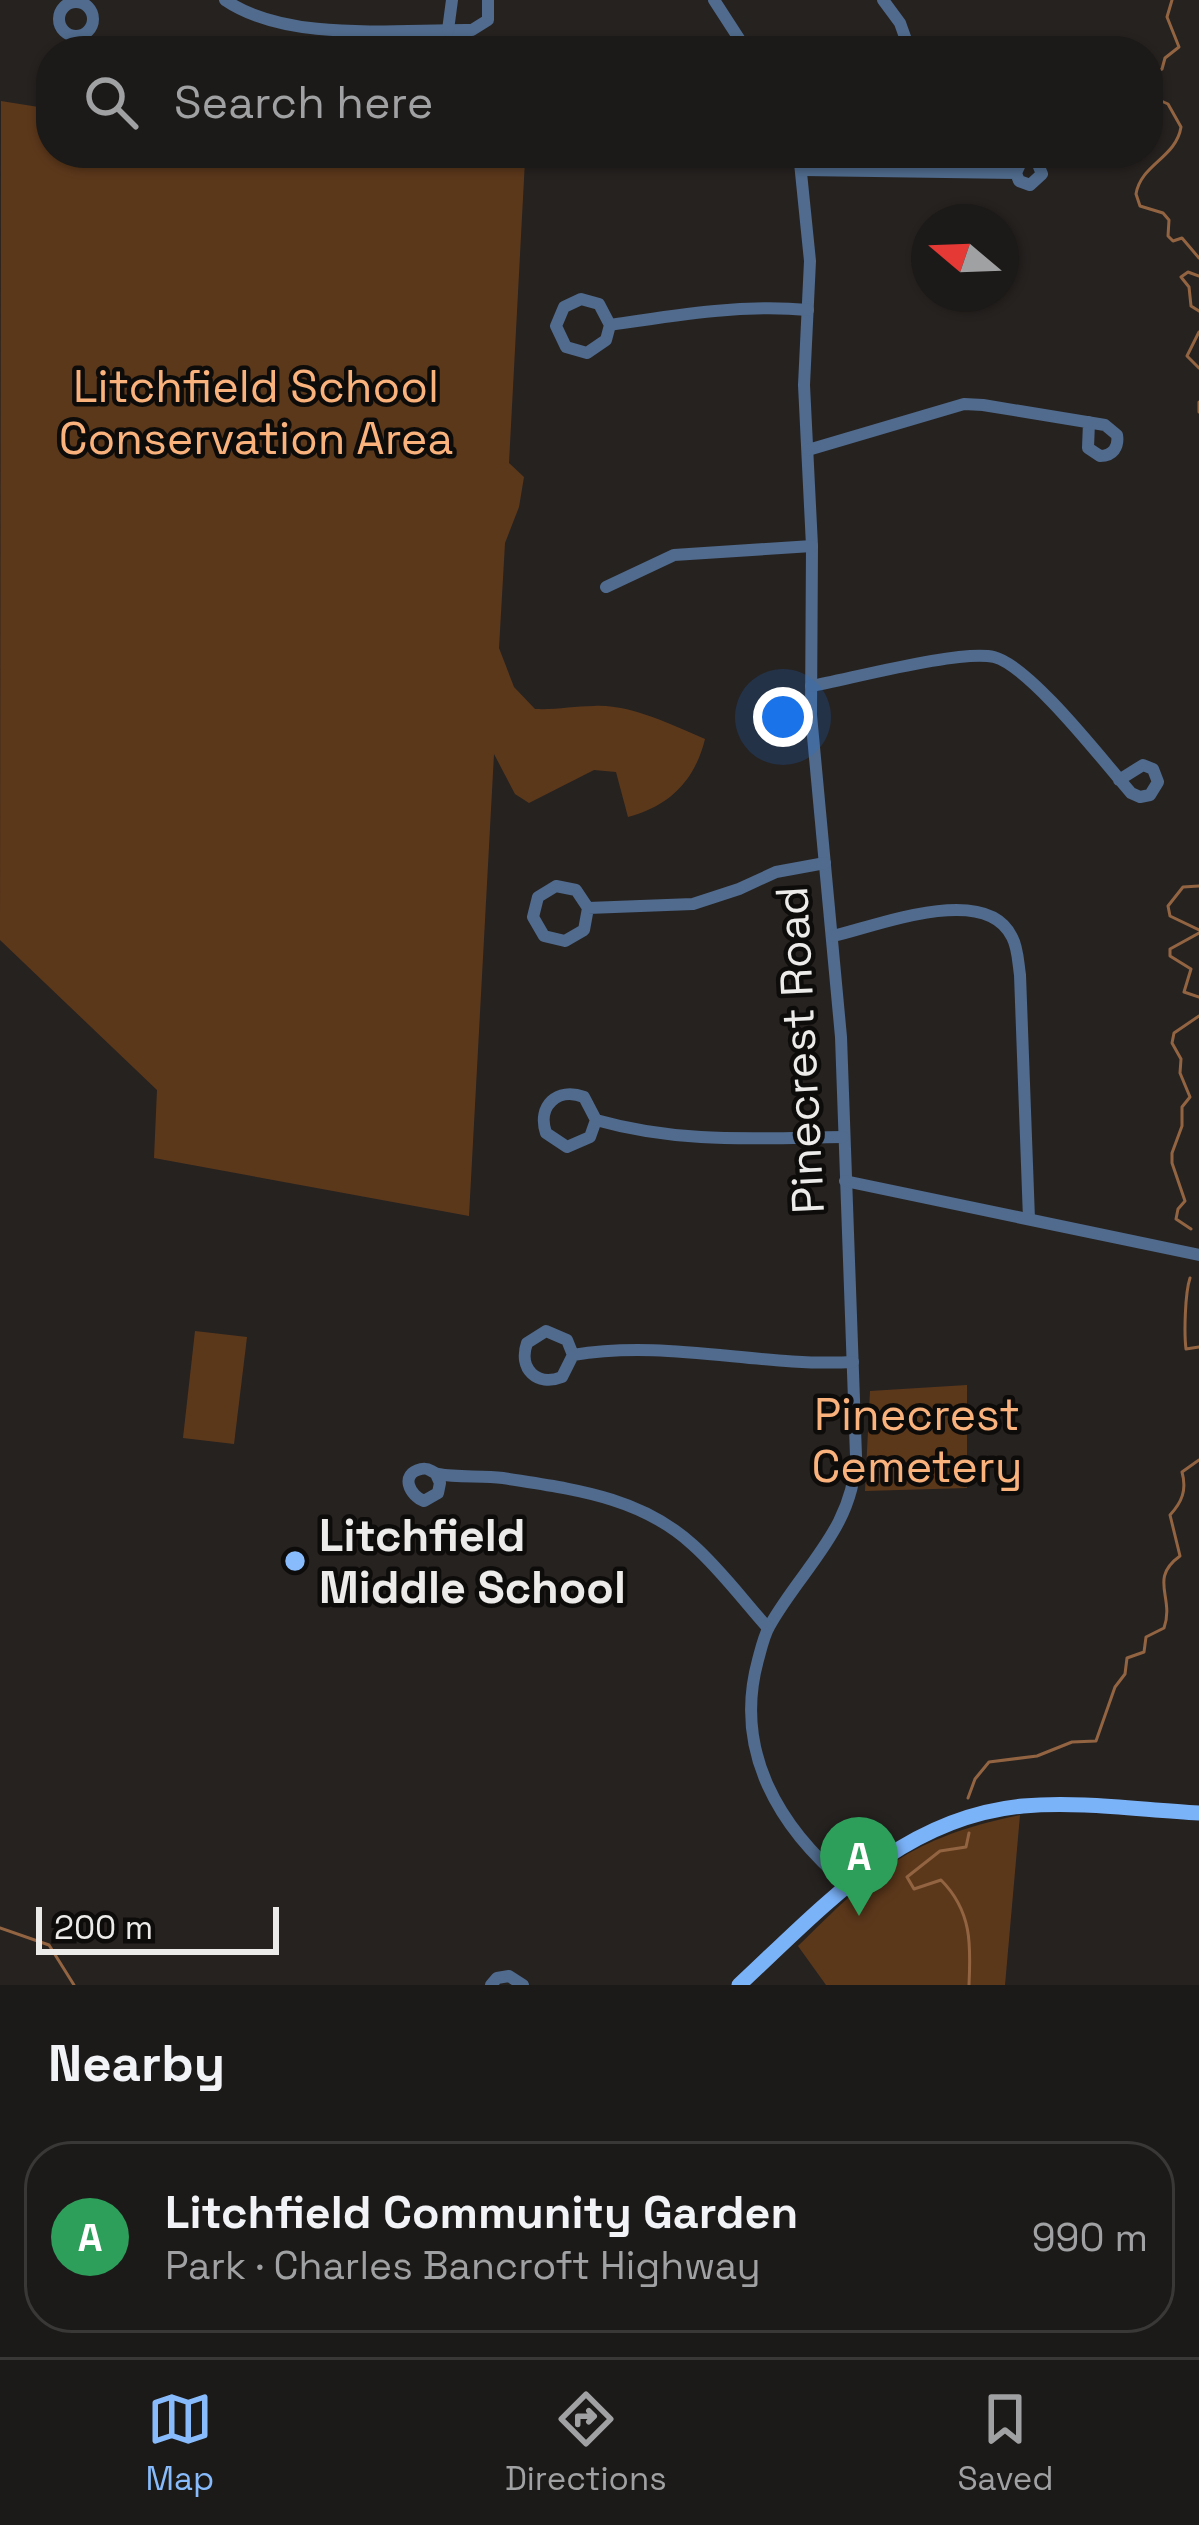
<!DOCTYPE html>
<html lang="en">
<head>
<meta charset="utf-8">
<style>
  body { margin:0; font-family:"Space Grotesk",sans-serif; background:#252321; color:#f1f3f6 }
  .compass { position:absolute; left:911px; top:204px; width:108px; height:108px; border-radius:50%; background:#1c1a18; box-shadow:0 3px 9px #0004; rotate:289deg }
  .scale { position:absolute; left:36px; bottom:30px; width:243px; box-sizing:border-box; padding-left:12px; border:6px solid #edebe9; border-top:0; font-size:33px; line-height:42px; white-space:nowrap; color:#edebe9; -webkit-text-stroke:9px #0e0c0b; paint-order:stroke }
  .you { position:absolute; left:783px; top:717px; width:42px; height:42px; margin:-30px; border:9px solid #fff; border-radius:50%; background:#1a73e8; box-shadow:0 0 0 18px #1a73e833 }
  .badge { display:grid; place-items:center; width:78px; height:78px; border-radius:50%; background:#87bbfb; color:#fff; font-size:39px; font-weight:700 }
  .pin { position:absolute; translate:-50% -99px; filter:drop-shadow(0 3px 6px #0008) }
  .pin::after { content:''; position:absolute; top:63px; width:42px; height:36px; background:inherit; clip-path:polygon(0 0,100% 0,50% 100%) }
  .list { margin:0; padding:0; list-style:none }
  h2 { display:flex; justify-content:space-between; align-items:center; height:156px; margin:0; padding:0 48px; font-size:51px }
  h2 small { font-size:39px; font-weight:400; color:#a0a1a2 }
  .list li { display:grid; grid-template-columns:78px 1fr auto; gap:36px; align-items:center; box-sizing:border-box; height:192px; margin:0 24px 24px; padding:0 24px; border:3px solid #3a3837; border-radius:48px }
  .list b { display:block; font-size:45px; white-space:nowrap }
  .list p { margin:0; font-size:39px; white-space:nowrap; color:#a0a1a2 }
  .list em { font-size:39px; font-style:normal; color:#a0a1a2 }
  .icon { flex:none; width:66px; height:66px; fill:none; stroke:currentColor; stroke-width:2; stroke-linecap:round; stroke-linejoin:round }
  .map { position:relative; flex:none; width:1199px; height:1985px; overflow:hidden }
  .search { position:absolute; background:#1c1a18; box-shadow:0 3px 9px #0004; left:36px; right:36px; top:36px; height:132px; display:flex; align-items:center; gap:30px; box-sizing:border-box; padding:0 42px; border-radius:48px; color:#a0a1a2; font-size:45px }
  .sheet { height:372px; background:#1c1a18 }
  nav { display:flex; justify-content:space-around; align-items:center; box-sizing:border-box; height:168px; border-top:3px solid #3a3837; background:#1c1a18; font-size:33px; color:#a0a1a2 }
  nav a { display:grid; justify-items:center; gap:6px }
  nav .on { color:#87bbfb }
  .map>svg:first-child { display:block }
  .green { fill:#5c381b }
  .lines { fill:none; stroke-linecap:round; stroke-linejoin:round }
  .stream { stroke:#936441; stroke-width:3 }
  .minor { stroke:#506b8d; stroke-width:12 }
  .major { stroke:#7bb3f9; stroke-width:15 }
  .poi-dot { fill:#87bbfb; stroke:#0e0c0b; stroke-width:4.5 }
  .labels { text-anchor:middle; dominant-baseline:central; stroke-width:9; stroke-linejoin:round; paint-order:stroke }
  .park-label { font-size:45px; fill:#fab27d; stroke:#0e0c0b }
  .street-label { font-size:45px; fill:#edebe9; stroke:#0e0c0b }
  .poi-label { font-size:45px; font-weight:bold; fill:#edebe9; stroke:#0e0c0b; text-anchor:start }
</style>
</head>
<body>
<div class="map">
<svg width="1199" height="1985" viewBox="0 0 1199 1985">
  <rect width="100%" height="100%" fill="#262220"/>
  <g class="green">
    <path d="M1,101l50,8v44h319l155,7 -16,303 15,14 -5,30 -14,36 -6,105 15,39 21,22c21,1 39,-3 59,-3 37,-2 77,19 111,33 -10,41 -35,67 -77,78l-12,-45 -22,-2 -65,33 -14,-9 -21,-40 -25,462 -315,-58 3,-68 -157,-150z"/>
    <polygon points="195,1331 247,1337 234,1444 183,1438"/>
    <polygon points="967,1385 967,1488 865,1491 870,1391"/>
    <path d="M1020,1815l-15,170h-179l-28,-39c76,-76 114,-109 222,-131z"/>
  </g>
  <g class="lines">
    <g class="stream">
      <polyline points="1148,65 1156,71 1162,69 1165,58 1179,47 1167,17 1172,0"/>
      <path d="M1148,95l20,9 13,23c-5,31 -40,37 -45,67l4,12 23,7 6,7 -1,16 5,5 9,-3 17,20"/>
      <polyline points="1199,276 1188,272 1181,277 1189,287 1191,306 1199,311"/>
      <polyline points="1199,332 1187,356 1199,368"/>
      <polyline points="1199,402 1199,412"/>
      <polyline points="1199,886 1183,887 1168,906 1170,916 1199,930"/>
      <polyline points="1199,933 1170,949 1170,956 1191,969 1184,992 1199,997"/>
      <polyline points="1191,1229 1176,1219 1178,1209 1185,1201 1172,1163 1172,1153 1182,1126 1182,1107 1190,1097 1180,1073 1181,1059 1172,1043 1174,1033 1199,1016"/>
      <path d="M1190,1278c-5,15 -6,55 -4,71l13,-2"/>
      <path d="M968,1798l7,-19 14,-17 48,-6 35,-14 24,-1 19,-54 10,-13 2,-16 17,-6 2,-15 18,-9c11,-31 -16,-49 16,-72l-10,-41c12,-13 17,-25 12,-43l17,-12"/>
      <path d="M969,1833l-3,14 -26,4 -33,26 7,12 27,-9c31,31 30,65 28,105"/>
      <polyline points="0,1928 49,1945 74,1985"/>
    </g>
    <g class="minor">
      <path d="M225,0c63,43 171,29 247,30l16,-10v-20"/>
      <polyline points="714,0 747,51"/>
      <polyline points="883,0 900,23 910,51"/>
      <circle cx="76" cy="19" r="17"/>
      <polyline points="448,30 452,0"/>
      <path d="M799,153l11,108 -6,124 8,161 -1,169 30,322 15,419c-2,72 -53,111 -86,169 -6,10 -9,24 -12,35 -25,91 21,168 90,225"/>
      <polyline points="803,170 1016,173 1021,162 1037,162 1042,174 1030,185 1019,181 1016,173"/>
      <path d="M610,325l-4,15 -19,13 -21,-6 -10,-21 8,-19 17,-8 18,5 11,21c66,-10 131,-21 198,-15"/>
      <path d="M808,450l156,-46 19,1 122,20 12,10c2,12 -4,21 -17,21l-12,-8 1,-26"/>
      <polyline points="606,587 674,555 812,546"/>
      <path d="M811,686c39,-7 150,-37 183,-29 36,9 110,105 137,136l9,4 10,-2 8,-13 -5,-13 -10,-4 -24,15"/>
      <polyline points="588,908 584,930 565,941 544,936 533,917 538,897 556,886 576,890 588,908 693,904 739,889 776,872 825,863"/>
      <path d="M833,936c44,-10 153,-54 179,1 6,11 6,25 8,38l9,244"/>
      <path d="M596,1120l-6,17 -23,10 -21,-14c-9,-27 11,-46 38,-36l12,23c85,24 160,18 247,17"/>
      <polyline points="845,1181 1199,1255"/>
      <path d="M573,1355l-11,22c-25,10 -44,-8 -35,-34l19,-12 21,9 6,15c95,-16 185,12 280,7"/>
      <path d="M436,1474l4,9 -2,10 -14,8c-14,-5 -25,-27 -3,-32 9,-2 9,3 17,5 20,4 44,1 65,4 68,11 137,18 190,67 27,24 50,55 75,83"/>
      <polyline points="491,1985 497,1978 509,1976 523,1985"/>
    </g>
    <path class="major" d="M739,1985c84,-78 163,-168 284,-179 58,-5 118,4 176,7"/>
  </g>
  <circle class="poi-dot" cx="295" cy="1561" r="12"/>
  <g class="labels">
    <g class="park-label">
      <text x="256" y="386">Litchfield School<tspan x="256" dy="52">Conservation Area</tspan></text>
      <text x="917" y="1414">Pinecrest<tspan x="917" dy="52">Cemetery</tspan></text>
    </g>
    <g class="street-label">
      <text transform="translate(800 1050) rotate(-93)">Pinecrest Road</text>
    </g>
    <g class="poi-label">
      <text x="319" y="1535">Litchfield<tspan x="319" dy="52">Middle School</tspan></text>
    </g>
  </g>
</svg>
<svg class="compass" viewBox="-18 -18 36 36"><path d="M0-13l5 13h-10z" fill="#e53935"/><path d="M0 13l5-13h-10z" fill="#a0a1a2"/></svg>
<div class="scale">200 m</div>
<div class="you"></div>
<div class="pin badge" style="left:859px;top:1916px;background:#2e9e5b">A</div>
<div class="search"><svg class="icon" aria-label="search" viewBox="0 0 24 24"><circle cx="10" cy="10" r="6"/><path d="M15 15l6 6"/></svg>Search here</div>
</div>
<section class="sheet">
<h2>Nearby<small></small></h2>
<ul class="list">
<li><span class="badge" style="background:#2e9e5b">A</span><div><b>Litchfield Community Garden</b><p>Park · Charles Bancroft Highway</p></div><em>990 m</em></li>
</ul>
</section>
<nav>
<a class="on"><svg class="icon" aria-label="map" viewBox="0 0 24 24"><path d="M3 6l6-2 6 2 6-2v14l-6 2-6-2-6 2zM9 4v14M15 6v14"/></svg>Map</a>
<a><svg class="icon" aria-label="directions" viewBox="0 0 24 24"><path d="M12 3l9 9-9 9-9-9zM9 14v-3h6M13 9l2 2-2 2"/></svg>Directions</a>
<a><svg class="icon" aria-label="saved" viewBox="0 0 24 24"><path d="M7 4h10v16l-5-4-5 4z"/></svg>Saved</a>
</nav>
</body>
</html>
